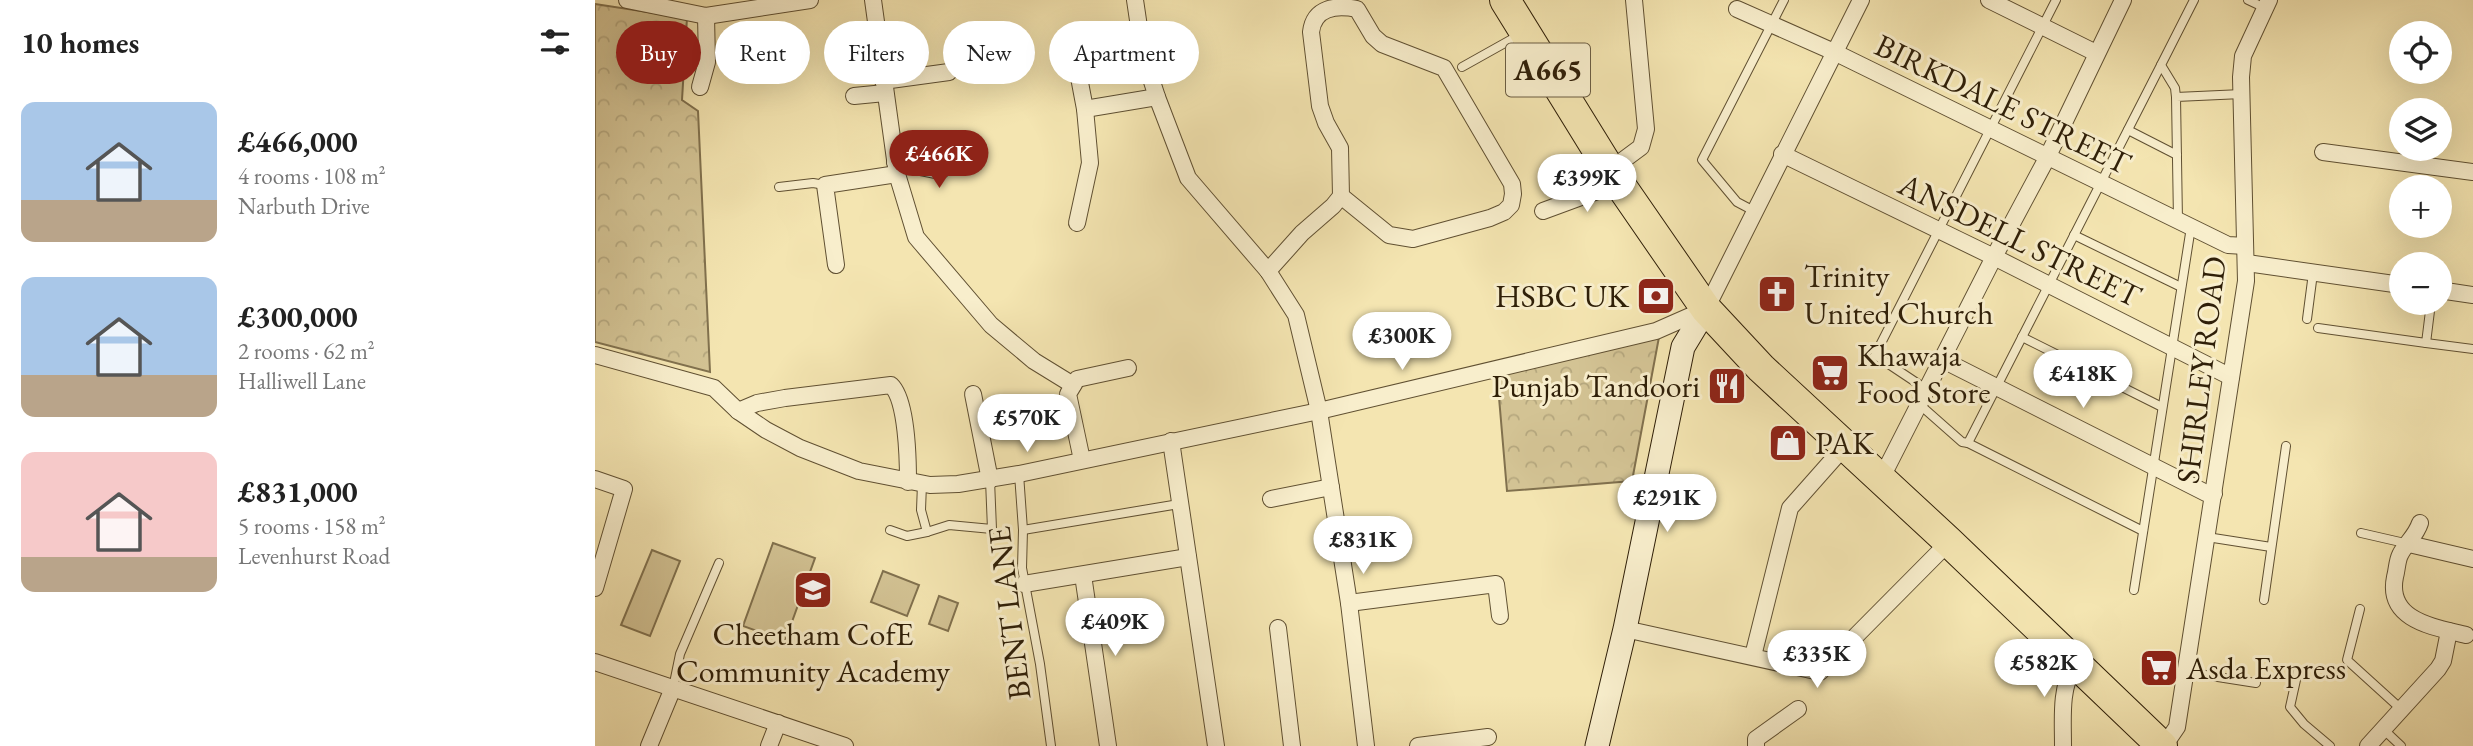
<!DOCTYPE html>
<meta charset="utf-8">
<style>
body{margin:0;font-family:"EB Garamond",serif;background:#f6f6f6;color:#222;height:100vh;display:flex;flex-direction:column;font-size:26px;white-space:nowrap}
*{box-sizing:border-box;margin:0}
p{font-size:23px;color:#767676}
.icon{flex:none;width:38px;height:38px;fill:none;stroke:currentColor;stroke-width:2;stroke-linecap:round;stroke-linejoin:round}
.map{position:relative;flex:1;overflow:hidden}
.details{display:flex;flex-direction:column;background:#fff;width:595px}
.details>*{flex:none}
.top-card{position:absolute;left:21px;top:21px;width:665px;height:63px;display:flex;gap:14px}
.fabs{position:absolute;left:1794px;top:21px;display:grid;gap:14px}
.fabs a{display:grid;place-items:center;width:63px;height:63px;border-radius:50%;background:#fff;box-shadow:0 7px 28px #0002;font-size:35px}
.price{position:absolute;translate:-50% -60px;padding:0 16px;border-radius:24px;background:#fff;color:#222;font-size:23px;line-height:46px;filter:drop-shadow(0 2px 4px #0008)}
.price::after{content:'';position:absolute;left:50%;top:42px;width:21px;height:16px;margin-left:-10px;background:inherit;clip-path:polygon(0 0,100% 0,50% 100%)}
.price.selected{background:#8f2418;color:#fff}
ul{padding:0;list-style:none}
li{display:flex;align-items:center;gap:21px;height:175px;padding:0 21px}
li span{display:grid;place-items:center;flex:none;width:196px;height:140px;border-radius:14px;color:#555}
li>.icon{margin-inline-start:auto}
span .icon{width:84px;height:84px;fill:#fffc;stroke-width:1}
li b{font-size:30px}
h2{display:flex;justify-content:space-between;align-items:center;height:84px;padding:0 21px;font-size:30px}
.chip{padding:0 24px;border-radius:32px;background:#fff;box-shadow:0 7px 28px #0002;font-size:24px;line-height:63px}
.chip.selected{background:#8f2418;color:#fff}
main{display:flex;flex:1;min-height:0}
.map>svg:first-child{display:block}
.forest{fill:url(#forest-crowns);stroke:#81714e;stroke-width:2}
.garden{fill:#d3c394;stroke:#81714e;stroke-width:2}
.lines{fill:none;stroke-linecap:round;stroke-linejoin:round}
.lane-casing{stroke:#605032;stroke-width:10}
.street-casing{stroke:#605032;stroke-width:18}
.secondary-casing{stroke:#2f1f08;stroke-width:25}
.highway-casing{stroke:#2f1f08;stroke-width:32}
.lane{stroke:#f8eecc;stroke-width:8}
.street{stroke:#f8eecc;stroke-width:16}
.secondary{stroke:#f8eecc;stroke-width:23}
.highway{stroke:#f4e5b1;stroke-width:30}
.labels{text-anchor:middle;stroke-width:6;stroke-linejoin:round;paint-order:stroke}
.shield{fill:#f8eecc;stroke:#6b5d43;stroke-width:2}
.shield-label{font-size:30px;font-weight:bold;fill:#2f1f08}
.street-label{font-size:32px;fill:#2f1f08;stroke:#f8eecc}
.poi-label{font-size:32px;fill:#2f1f08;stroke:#f8eecc;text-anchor:start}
</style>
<main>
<section class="details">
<h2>10 homes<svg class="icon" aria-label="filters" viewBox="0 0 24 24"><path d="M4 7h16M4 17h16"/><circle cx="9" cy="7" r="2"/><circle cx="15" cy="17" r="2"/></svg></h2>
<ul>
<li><span style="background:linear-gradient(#a9c7e8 70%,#b9a48a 0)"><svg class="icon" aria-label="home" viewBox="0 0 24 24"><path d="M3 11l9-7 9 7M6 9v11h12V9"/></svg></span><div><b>£466,000</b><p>4 rooms · 108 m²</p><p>Narbuth Drive</p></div></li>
<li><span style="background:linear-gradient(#a9c7e8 70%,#b9a48a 0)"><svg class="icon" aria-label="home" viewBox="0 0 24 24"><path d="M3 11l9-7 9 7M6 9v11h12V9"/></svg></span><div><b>£300,000</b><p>2 rooms · 62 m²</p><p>Halliwell Lane</p></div></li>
<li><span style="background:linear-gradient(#f6c9c9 75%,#b9a48a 0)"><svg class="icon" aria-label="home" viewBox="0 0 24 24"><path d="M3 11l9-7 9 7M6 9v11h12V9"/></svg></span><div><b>£831,000</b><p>5 rooms · 158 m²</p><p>Levenhurst Road</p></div></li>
</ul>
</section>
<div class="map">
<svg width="1878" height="746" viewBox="0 0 1878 746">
<defs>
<pattern id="forest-crowns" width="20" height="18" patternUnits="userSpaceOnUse" patternTransform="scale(1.75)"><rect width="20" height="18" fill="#d3c394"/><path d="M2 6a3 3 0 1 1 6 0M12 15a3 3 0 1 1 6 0" fill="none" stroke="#b5a77e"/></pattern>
</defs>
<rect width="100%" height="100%" fill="#f4e5b1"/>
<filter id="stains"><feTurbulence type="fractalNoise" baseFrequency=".00286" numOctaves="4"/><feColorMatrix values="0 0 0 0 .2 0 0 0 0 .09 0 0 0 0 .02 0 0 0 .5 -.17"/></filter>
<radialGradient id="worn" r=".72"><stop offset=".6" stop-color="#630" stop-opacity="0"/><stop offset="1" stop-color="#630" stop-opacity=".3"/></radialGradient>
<g class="forest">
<polygon points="0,4 92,18 87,100 103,111 115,372 0,342"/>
<polygon points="1064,337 1037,481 912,491 902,374"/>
</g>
<g class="garden">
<polygon points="178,543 220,558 190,641 148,626"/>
<polygon points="57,550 85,561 55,636 26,625"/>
<polygon points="288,571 324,585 312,616 276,602"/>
<polygon points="344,596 363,603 353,631 334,624"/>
</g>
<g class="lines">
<g class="lane-casing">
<g id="lane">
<polyline points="1653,0 1670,8"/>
<polyline points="867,67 926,34"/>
<polyline points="1581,97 1580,88 1566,65 1599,0"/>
<polyline points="1533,130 1582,155"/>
<polyline points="184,187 218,183 230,185"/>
<polyline points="1159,211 1142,202 1107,160 1189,0"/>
<polyline points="1583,221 1581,97 1647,94"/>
<polyline points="1479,235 1586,287"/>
<polyline points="1712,319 1718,273"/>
<polyline points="1723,328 1831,343 1836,303"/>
<polyline points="1427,337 1567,407"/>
<polyline points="1831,343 1878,349"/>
<polyline points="1331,389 1280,355 1461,0"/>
<polyline points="1324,404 1367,442 1373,443 1566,65"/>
<polyline points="1373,443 1548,531"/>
<polyline points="424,474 428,530 427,568 445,664 456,746"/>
<polyline points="327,484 326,510 332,532 354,525 397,529 395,480"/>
<polyline points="295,530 312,536 332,532"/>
<polyline points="428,530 584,504"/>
<polyline points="1766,533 1814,544"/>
<polyline points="1612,537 1676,547"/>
<polyline points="1539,590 1596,227"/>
<polyline points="1669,600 1691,446"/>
<polyline points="1765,609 1752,660 1806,709"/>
<polyline points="1703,671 1695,707 1709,724 1735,746"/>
<polyline points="1591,672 1661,683"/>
<polyline points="78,688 85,654 124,563"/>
<polyline points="1788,729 1806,746"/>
</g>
</g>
<g class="street-casing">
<g id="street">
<polyline points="32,0 111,16 215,0"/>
<polyline points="278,0 302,174 321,237 396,325 439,361 478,385"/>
<polyline points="540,0 548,54 562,97 593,178 673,271 701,315 724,411 754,603 771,746"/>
<polyline points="1394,0 1501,53"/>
<polyline points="1142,9 1239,52 1633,245 1650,246"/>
<polyline points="288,81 354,72"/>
<polyline points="105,87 112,62 111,16"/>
<polyline points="259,96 290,93"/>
<polyline points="490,109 562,97"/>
<polyline points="1728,152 1878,172"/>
<polyline points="1187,154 1399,257 1636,377"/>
<polyline points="300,162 345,171 373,149"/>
<polyline points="1015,170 1046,147 1051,129 1039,0"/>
<polyline points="948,211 1024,183"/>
<polyline points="482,223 495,163 490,109 483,72"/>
<polyline points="1652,263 1806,285"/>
<polyline points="241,265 230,185 302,174"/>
<path d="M 673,271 L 707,233 L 738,206 L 746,196 L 745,148 L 731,123 L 725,106 L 716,32 C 719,7 741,5 762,9 L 778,36 L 787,44 L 849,68 L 917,184 L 918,194 L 916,205 L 909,212 L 895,218 L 818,239 L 794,235 L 746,196"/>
<polyline points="1844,290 1878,295"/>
<polyline points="0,355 119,388 143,411 171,430 205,448 264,471 335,485 363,484 424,474 724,411 1061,331 1111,309 1266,0"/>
<polyline points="1346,359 1611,493 1619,494"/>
<polyline points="378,394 395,480"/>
<path d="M 143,411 L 162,403 L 190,398 L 296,385 C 312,400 313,460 313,482"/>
<polyline points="576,441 621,746"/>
<polyline points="487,460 473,394 482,379 533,368"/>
<polyline points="0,479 29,489 0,588"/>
<polyline points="1286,479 1399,257 1452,158 1528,0"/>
<polyline points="676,499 736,487"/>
<path d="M 1825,523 C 1821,536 1810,544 1805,555 C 1802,561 1802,570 1800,577 C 1791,621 1840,627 1871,635"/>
<polyline points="1814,544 1878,559"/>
<polyline points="488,575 513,746"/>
<polyline points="429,584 593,557"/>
<polyline points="754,603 901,584 905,616"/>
<polyline points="683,628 697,746"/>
<polyline points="1030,629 1225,672 1354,542"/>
<polyline points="1158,656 1195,508 1249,447"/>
<polyline points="0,662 250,746"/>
<polyline points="54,746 78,688"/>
<polyline points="174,746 183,723"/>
<polyline points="823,746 893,737"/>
<polyline points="1161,746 1161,739 1203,709"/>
<path d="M 1468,746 C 1468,717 1465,690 1479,665"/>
<polyline points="1569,746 1582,727 1651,281 1646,77 1648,56 1674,0"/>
<polyline points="1773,746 1843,669 1848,661 1854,631"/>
</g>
</g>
<g class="secondary-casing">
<polyline id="secondary" points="1002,746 1030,629 1088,347 1111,309"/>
</g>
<g class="highway-casing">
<polyline id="highway" points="910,0 1015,170 1111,309 1166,368 1354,542 1567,746"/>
</g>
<use href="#lane" class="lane"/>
<use href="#street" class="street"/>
<use href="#secondary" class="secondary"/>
<use href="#highway" class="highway"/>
</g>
<defs>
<g id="church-square" transform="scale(2.0125)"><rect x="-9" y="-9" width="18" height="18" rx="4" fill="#8f2418" stroke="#f8eecc"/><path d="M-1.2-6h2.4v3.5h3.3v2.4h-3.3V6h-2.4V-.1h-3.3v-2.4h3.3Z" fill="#fff"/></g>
<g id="bank-square" transform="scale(2.0125)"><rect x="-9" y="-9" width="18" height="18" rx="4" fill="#8f2418" stroke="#f8eecc"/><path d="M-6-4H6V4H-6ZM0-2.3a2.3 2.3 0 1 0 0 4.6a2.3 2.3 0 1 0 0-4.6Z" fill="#fff"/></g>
<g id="supermarket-square" transform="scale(2.0125)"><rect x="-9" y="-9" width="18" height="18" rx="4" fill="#8f2418" stroke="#f8eecc"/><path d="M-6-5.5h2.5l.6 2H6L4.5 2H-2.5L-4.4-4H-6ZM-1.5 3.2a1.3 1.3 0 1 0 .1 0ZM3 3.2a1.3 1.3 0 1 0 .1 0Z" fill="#fff"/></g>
<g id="restaurant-square" transform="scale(2.0125)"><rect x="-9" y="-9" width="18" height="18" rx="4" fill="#8f2418" stroke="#f8eecc"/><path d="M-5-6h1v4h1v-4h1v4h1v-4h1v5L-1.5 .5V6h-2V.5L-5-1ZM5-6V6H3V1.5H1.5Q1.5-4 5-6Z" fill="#fff"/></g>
<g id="shop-square" transform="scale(2.0125)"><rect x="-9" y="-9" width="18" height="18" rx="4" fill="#8f2418" stroke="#f8eecc"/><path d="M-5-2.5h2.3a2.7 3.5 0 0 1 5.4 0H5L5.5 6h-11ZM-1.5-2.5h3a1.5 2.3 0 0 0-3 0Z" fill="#fff"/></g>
<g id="school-square" transform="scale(2.0125)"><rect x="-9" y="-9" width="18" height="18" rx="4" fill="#8f2418" stroke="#f8eecc"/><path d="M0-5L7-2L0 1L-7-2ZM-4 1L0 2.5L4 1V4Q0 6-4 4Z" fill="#fff"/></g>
</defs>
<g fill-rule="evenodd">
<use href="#church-square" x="1182" y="294"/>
<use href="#bank-square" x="1061" y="296"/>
<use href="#supermarket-square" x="1235" y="373"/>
<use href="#restaurant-square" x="1132" y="386"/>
<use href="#shop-square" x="1193" y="443"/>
<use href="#school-square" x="218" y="590"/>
<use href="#supermarket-square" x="1564" y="668"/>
</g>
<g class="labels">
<rect class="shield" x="911" y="43.5" width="84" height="53" rx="5"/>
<g class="shield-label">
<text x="953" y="80">A665</text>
</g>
<g class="street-label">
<text transform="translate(1408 104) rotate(26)" y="11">BIRKDALE STREET</text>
<text transform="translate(1425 240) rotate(26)" y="11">ANSDELL STREET</text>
<text transform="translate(1606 370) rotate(-83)" y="11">SHIRLEY ROAD</text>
<text transform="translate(414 613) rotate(-97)" y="11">BENT LANE</text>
</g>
<g class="poi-label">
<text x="1209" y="287">Trinity<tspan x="1209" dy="37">United Church</tspan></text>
<text x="1034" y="307" text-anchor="end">HSBC UK</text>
<text x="1262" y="366">Khawaja<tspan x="1262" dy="37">Food Store</tspan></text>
<text x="1105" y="397" text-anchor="end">Punjab Tandoori</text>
<text x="1220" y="454">PAK</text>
<text x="218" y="645" text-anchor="middle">Cheetham CofE<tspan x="218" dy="37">Community Academy</tspan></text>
<text x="1591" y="679">Asda Express</text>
</g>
</g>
<rect width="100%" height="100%" filter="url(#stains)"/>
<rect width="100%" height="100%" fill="url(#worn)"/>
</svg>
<div class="fabs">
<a><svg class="icon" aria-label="locate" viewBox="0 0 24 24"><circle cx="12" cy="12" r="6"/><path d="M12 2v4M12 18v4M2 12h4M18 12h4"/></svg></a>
<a><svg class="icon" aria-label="layers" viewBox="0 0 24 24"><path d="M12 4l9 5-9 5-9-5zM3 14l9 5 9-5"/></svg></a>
<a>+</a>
<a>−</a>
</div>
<b class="price selected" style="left:344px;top:190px">£466K</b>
<b class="price" style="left:992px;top:214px">£399K</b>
<b class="price" style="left:807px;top:372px">£300K</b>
<b class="price" style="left:1488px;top:410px">£418K</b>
<b class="price" style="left:432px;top:454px">£570K</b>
<b class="price" style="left:1072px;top:534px">£291K</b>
<b class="price" style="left:768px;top:576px">£831K</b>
<b class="price" style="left:520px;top:658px">£409K</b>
<b class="price" style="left:1222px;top:690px">£335K</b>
<b class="price" style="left:1449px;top:699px">£582K</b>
<div class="top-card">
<a class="chip selected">Buy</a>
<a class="chip">Rent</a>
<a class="chip">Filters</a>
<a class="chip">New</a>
<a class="chip">Apartment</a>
</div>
</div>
</main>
